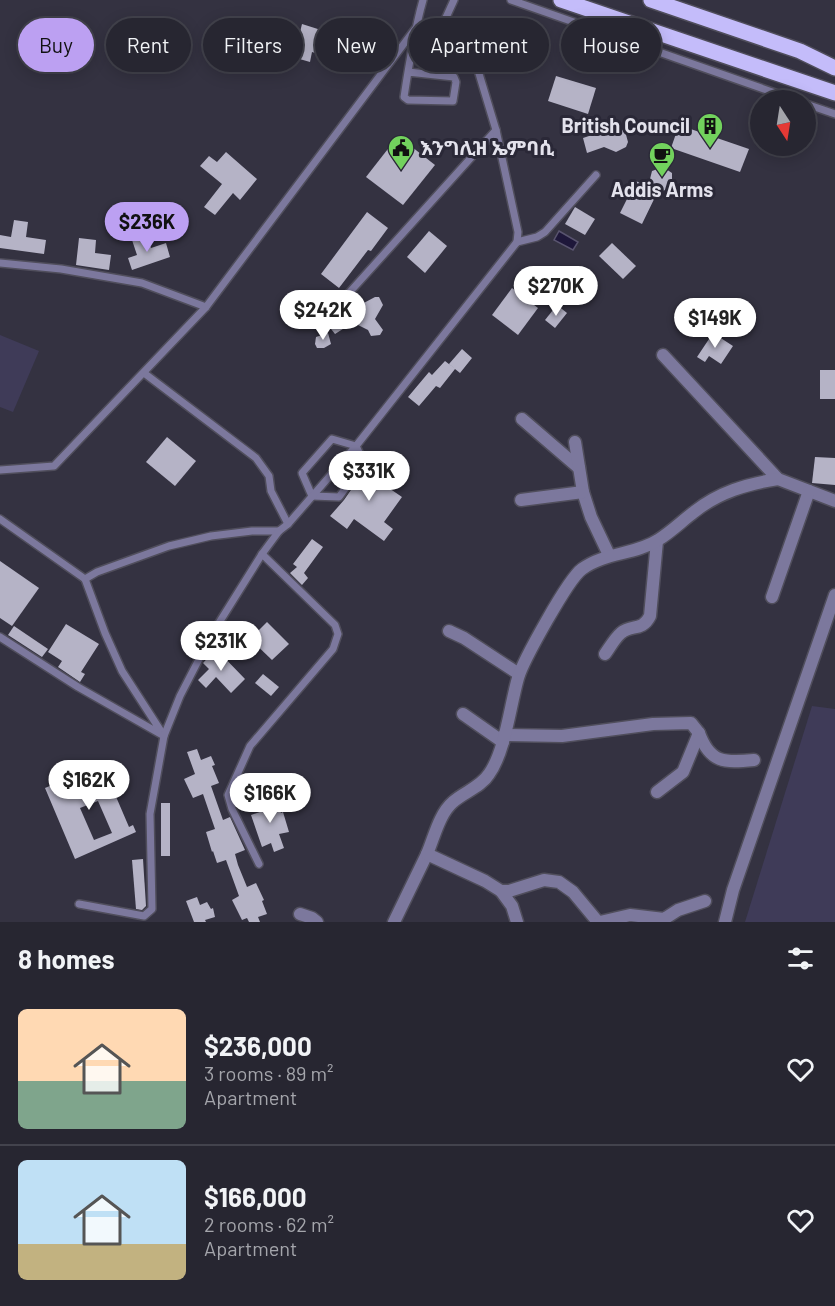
<!DOCTYPE html>
<meta charset="utf-8">
<style>
body{margin:0;font-family:Barlow,"Noto Sans Ethiopic",sans-serif;background:#33323d;color:#f1f3f6;height:100vh;display:flex;flex-direction:column;font-size:22px;white-space:nowrap}
*{box-sizing:border-box;margin:0}
p{font-size:20px;color:#a4a5ab}
.icon{flex:none;width:33px;height:33px;fill:none;stroke:currentColor;stroke-width:2;stroke-linecap:round;stroke-linejoin:round}
.map{position:relative;height:922px;overflow:hidden}
.details{display:flex;flex-direction:column;background:#272631;flex:1}
.details>*{flex:none}
.hud{position:absolute;left:18px;top:18px;width:800px;height:54px;display:flex;gap:12px}
.needle{width:39px;rotate:168deg}
.buttons{position:absolute;left:750px;top:90px;display:grid;gap:12px}
.buttons a{display:grid;place-items:center;width:66px;height:66px;border-radius:50%;background:#272631;box-shadow:0 3px 15px #0003,0 0 0 2px #43434d;font-size:30px}
.price{position:absolute;translate:-50% -51px;padding:0 14px;border-radius:21px;background:#fff;color:#222;font-size:20px;line-height:39px;filter:drop-shadow(0 2px 3px #0008)}
.price::after{content:'';position:absolute;left:50%;top:36px;width:18px;height:14px;margin-left:-9px;background:inherit;clip-path:polygon(0 0,100% 0,50% 100%)}
.price.selected{background:#bca0f2;color:#111}
ul{padding:0;list-style:none}
li{display:flex;align-items:center;gap:18px;height:150px;padding:0 18px}
li+li{border-top:2px solid #43434d}
li span{display:grid;place-items:center;flex:none;width:168px;height:120px;border-radius:9px;color:#555}
li>.icon{margin-inline-start:auto}
span .icon{width:72px;height:72px;fill:#fffc;stroke-width:1}
li b{font-size:26px}
h2{display:flex;justify-content:space-between;align-items:center;height:72px;padding:0 18px;font-size:26px}
.pill{padding:0 21px;border-radius:27px;background:#272631;box-shadow:0 3px 15px #0003,0 0 0 2px #43434d;font-size:21px;line-height:54px}
.pill.selected{background:#bca0f2;color:#111}
.map>svg:first-child{display:block}
.green{fill:#3f3b58}
.water{fill:#1e173a;stroke:#59546f;stroke-width:1.5}
.building{fill:#b5b3c6;fill-rule:evenodd}
.lines{fill:none;stroke-linecap:round;stroke-linejoin:round}
.lane-casing{stroke:#504e5c;stroke-width:10}
.street-casing{stroke:#504e5c;stroke-width:15}
.primary-casing{stroke:#504e5c;stroke-width:18}
.lane{stroke:#7c789d;stroke-width:7}
.street{stroke:#7c789d;stroke-width:12}
.primary{stroke:#c4bcfa;stroke-width:15}
.labels{text-anchor:middle;stroke-width:6;stroke-linejoin:round;paint-order:stroke}
.poi-label{font-size:20px;font-weight:bold;fill:#e3e2ec;stroke:#2a2837;text-anchor:end}
</style>
<div class="map">
<svg width="835" height="922" viewBox="0 0 835 922">
<rect width="100%" height="100%" fill="#343241"/>
<g class="green">
<polygon points="0,335 39,351 13,412 0,407"/>
<polygon points="812,706 835,709 835,922 745,922"/>
</g>
<polygon class="water" points="559,231 578,242 573,250 554,240"/>
<g class="building">
<polygon points="302,24 321,30 317,42 329,45 325,56 312,52 310,62 282,54 288,33 299,36"/>
<polygon points="556,76 596,88 588,114 548,101"/>
<polygon points="679,125 749,149 740,172 671,148"/>
<polygon points="616,127 625,131 628,142 626,147 616,152 604,147 587,153 583,138"/>
<polygon points="398,136 435,165 403,205 366,177"/>
<polygon points="226,152 257,179 240,200 233,193 215,215 204,207 222,184 200,166 209,156 217,162"/>
<polygon points="663,167 672,173 672,185 667,190 658,191 642,224 620,213 636,181 648,187 652,171"/>
<polygon points="575,207 595,219 585,235 565,224"/>
<polygon points="367,212 388,228 371,251 368,250 339,288 321,274"/>
<polygon points="14,220 28,222 26,237 46,240 44,254 0,248 0,235 11,237"/>
<polygon points="429,231 447,246 425,273 407,257"/>
<polygon points="147,235 151,248 166,243 170,257 132,270 128,258 137,255 132,240"/>
<polygon points="79,238 96,240 95,253 111,255 109,270 76,265"/>
<polygon points="612,243 636,266 623,279 599,256"/>
<polygon points="512,288 538,308 518,335 492,315"/>
<polygon points="375,297 379,297 383,305 375,319 383,330 380,335 371,336 368,330 352,322 346,327 335,334 324,320 331,317 342,299 346,302 354,301 360,305"/>
<polygon points="557,305 567,313 555,328 545,320"/>
<polygon points="328,333 331,344 324,348 317,348 315,344 316,337"/>
<polygon points="713,333 733,346 721,364 709,356 705,362 697,357"/>
<polygon points="462,349 472,358 460,373 455,369 440,388 436,386 419,406 408,397 429,372 432,375 445,361 454,368 449,364"/>
<rect x="820" y="370" width="15" height="29"/>
<polygon points="167,437 196,461 175,486 146,462"/>
<polygon points="815,457 835,458 835,485 812,483"/>
<polygon points="373,458 389,470 380,482 402,497 384,522 393,529 384,541 354,519 347,529 330,516 344,500"/>
<polygon points="312,539 323,547 304,573 308,578 302,585 290,573 297,567 293,564"/>
<polygon points="0,561 39,588 12,626 0,618"/>
<polygon points="267,622 289,644 272,660 250,639"/>
<polygon points="66,624 99,644 81,672 85,674 80,682 58,667 62,661 48,652"/>
<polygon points="14,626 48,649 42,657 8,635"/>
<polygon points="216,649 245,679 231,693 216,677 206,688 198,680 209,669 203,663"/>
<polygon points="263,674 279,687 271,696 255,683"/>
<polygon points="197,749 201,760 211,756 215,765 212,766 219,783 211,786 223,820 230,817 245,850 235,854 238,865 247,887 256,883 264,900 262,901 267,914 258,917 260,922 249,922 247,918 242,920 232,900 239,896 226,860 217,863 213,851 212,852 206,832 215,829 203,794 193,798 184,779 195,774 187,752"/>
<path d="M 102,764 L 129,827 L 133,825 L 136,832 L 75,859 L 45,788 ZM 98,801 L 112,833 L 94,840 L 80,808 Z"/>
<polygon points="265,796 268,804 277,801 281,813 283,812 289,832 279,834 284,848 274,852 271,843 262,847 251,815 260,812 255,799"/>
<rect x="161" y="803" width="9" height="53"/>
<polygon points="143,859 146,906 142,910 136,909 132,860"/>
<polygon points="197,897 200,905 207,902 211,909 213,908 215,917 205,920 206,922 194,922 186,901"/>
</g>
<g class="lines">
<g class="lane-casing">
<g id="lane">
<polyline points="511,0 795,100"/>
<polyline points="438,35 454,0"/>
<path d="M 408,72 L 454,77 L 456,82 L 453,101 L 408,100 L 404,97 C 409,64 414,32 423,0"/>
<polyline points="806,104 835,114"/>
<polyline points="517,242 537,237 545,232 596,175"/>
<polyline points="0,263 61,269 142,283 206,307"/>
<polyline points="348,294 496,130"/>
<polyline points="144,373 256,458 269,476 271,491 288,524"/>
<polygon points="332,439 356,446 364,463 339,497 312,496 302,473"/>
<polyline points="0,470 54,466 206,307 415,29 438,35 474,57 496,130 518,232 517,242 356,446 288,524 279,531 252,531 211,536 169,546 97,572 85,579 0,519"/>
<polyline points="0,637 78,687 164,736 122,671 105,633 85,579"/>
<polyline points="259,864 232,809 228,795 250,746 333,649 338,634 335,625 262,554"/>
<polyline points="79,904 144,916 152,909 150,814 164,736 180,696 212,634 262,554 279,531"/>
</g>
</g>
<g class="street-casing">
<g id="street">
<polyline points="663,355 778,479 835,501"/>
<polyline points="522,419 579,468"/>
<polyline points="575,442 583,492 591,517 609,555"/>
<polyline points="521,500 583,492"/>
<polyline points="772,597 809,491"/>
<polyline points="449,631 464,638 519,674"/>
<path d="M 605,654 C 610,647 615,638 621,633 C 631,624 642,632 650,616 L 657,541"/>
<polyline points="463,714 503,742"/>
<path d="M 699,733 C 710,763 724,763 754,760"/>
<polyline points="504,735 562,736 653,724 691,723 699,733 683,772 657,792"/>
<polyline points="501,891 512,906 517,922"/>
<polyline points="300,914 312,918 317,922"/>
<polyline points="394,922 427,854"/>
<path d="M 598,922 L 573,892 L 559,882 L 544,880 L 509,891 L 501,891 L 485,881 L 427,854 C 434,838 439,814 453,802 C 464,792 481,787 489,774 C 505,752 510,706 518,678 C 523,661 568,579 582,569 C 605,552 635,555 658,540 C 671,532 682,521 694,512 C 719,492 747,484 778,479"/>
<polyline points="600,922 630,915 664,919 678,910 705,901"/>
<polyline points="725,922 733,890 835,595"/>
</g>
</g>
<g class="primary-casing">
<g id="primary">
<polyline points="561,0 835,93"/>
<polyline points="651,0 800,51 835,68"/>
</g>
</g>
<use href="#lane" class="lane"/>
<use href="#street" class="street"/>
<use href="#primary" class="primary"/>
</g>
<defs>
<g id="building-pin" transform="scale(1.35)"><path d="M0 17L-7.5 6A9.5 9.5 0 1 1 7.5 6Z" fill="#72d25d" stroke="#2a2837"/><path d="M-4-6H4V6H1V3H-1V6H-4ZM-2.5-4.3h1.7v1.8h-1.7ZM.8-4.3h1.7v1.8H.8ZM-2.5-1h1.7V.8h-1.7ZM.8-1h1.7V.8H.8Z" fill="#111"/></g>
<g id="civic-pin" transform="scale(1.35)"><path d="M0 17L-7.5 6A9.5 9.5 0 1 1 7.5 6Z" fill="#72d25d" stroke="#2a2837"/><path d="M-.6-6.5H3V-4.5H.6V-3L4-1V1h2V6H-6V1h2V-1L-.6-3ZM-1.2 2.5V6h2.4V2.5Z" fill="#111"/></g>
<g id="cafe-pin" transform="scale(1.35)"><path d="M0 17L-7.5 6A9.5 9.5 0 1 1 7.5 6Z" fill="#72d25d" stroke="#2a2837"/><path d="M-5.5-4.5H6V0H3Q3 3.5 0 3.5H-2.5Q-5.5 3.5-5.5 0ZM3-3.2v2h1.7v-2ZM-6 4.5H4V6H-6Z" fill="#111"/></g>
</defs>
<g fill-rule="evenodd">
<use href="#building-pin" x="710" y="126"/>
<use href="#civic-pin" x="401" y="148"/>
<use href="#cafe-pin" x="662" y="155"/>
</g>
<g class="labels">
<g class="poi-label">
<text x="690" y="133">British Council</text>
<text x="420" y="155" text-anchor="start">እንግሊዝ ኤምባሲ</text>
<text x="662" y="197" text-anchor="middle">Addis Arms</text>
</g>
</g>
</svg>
<div class="buttons">
<a><svg class="needle" viewBox="-14 -14 28 28"><path d="M0-13l5 13h-10z" fill="#e53935"/><path d="M0 13l5-13h-10z" fill="#a4a5ab"/></svg></a>
</div>
<b class="price selected" style="left:147px;top:253px">$236K</b>
<b class="price" style="left:556px;top:317px">$270K</b>
<b class="price" style="left:323px;top:341px">$242K</b>
<b class="price" style="left:715px;top:349px">$149K</b>
<b class="price" style="left:369px;top:502px">$331K</b>
<b class="price" style="left:221px;top:672px">$231K</b>
<b class="price" style="left:89px;top:811px">$162K</b>
<b class="price" style="left:270px;top:824px">$166K</b>
<div class="hud">
<a class="pill selected">Buy</a>
<a class="pill">Rent</a>
<a class="pill">Filters</a>
<a class="pill">New</a>
<a class="pill">Apartment</a>
<a class="pill">House</a>
</div>
</div>
<section class="details">
<h2>8 homes<svg class="icon" aria-label="filters" viewBox="0 0 24 24"><path d="M4 7h16M4 17h16"/><circle cx="9" cy="7" r="2"/><circle cx="15" cy="17" r="2"/></svg></h2>
<ul>
<li><span style="background:linear-gradient(#ffd9b3 60%,#7fa58c 0)"><svg class="icon" aria-label="home" viewBox="0 0 24 24"><path d="M3 11l9-7 9 7M6 9v11h12V9"/></svg></span><div><b>$236,000</b><p>3 rooms · 89 m²</p><p>Apartment</p></div><svg class="icon" aria-label="heart" viewBox="0 0 24 24"><path d="M12 20l-8-8c-3-5 5-10 8-4 3-6 11-1 8 4z"/></svg></li>
<li><span style="background:linear-gradient(#bfe0f5 70%,#c2b280 0)"><svg class="icon" aria-label="home" viewBox="0 0 24 24"><path d="M3 11l9-7 9 7M6 9v11h12V9"/></svg></span><div><b>$166,000</b><p>2 rooms · 62 m²</p><p>Apartment</p></div><svg class="icon" aria-label="heart" viewBox="0 0 24 24"><path d="M12 20l-8-8c-3-5 5-10 8-4 3-6 11-1 8 4z"/></svg></li>
</ul>
</section>
